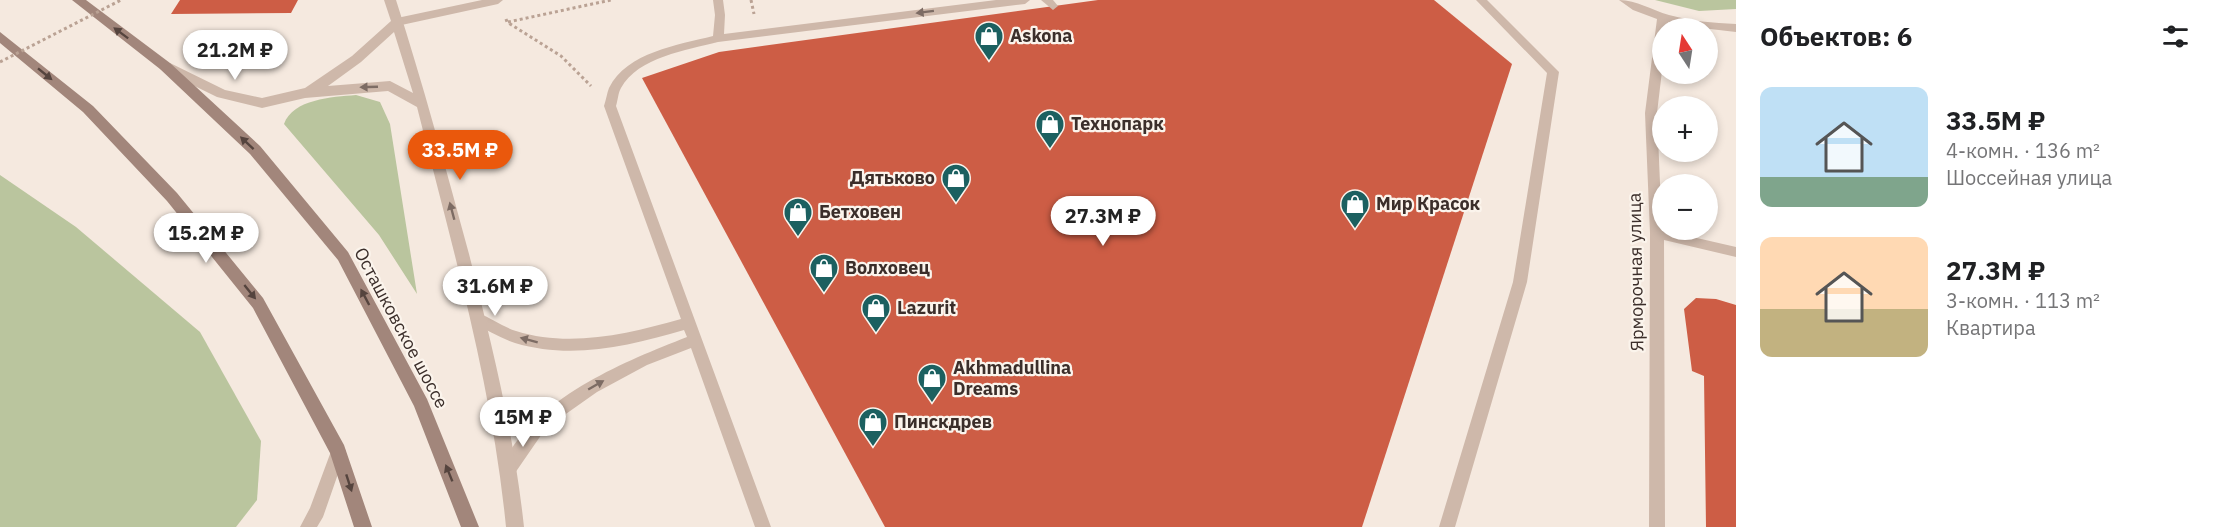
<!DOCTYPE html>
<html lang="ru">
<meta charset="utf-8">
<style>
body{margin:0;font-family:"IBM Plex Sans",sans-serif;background:#f6f6f6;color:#202124;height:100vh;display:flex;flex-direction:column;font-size:22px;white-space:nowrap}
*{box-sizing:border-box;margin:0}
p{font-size:20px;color:#757577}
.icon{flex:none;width:33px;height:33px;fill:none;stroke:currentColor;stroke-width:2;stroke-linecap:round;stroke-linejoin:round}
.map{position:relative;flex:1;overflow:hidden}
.side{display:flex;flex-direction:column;background:#fff;width:480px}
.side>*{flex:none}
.needle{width:39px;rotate:348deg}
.fabs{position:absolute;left:1652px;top:18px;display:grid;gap:12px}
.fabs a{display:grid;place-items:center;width:66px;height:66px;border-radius:50%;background:#fff;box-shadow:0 3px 9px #0003;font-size:30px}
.price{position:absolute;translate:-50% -51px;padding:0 14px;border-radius:21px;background:#fff;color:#222;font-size:20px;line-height:39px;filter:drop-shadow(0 2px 3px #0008)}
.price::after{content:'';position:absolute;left:50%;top:36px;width:18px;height:14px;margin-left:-9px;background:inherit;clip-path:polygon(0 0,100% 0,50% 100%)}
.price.on{background:#ea580c;color:#fff}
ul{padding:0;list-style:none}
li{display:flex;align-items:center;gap:18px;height:150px;padding:0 24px}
li span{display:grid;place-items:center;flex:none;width:168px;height:120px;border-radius:12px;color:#555}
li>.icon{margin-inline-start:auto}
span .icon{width:72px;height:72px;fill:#fffc;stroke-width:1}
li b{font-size:26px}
h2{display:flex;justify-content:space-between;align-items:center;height:72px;padding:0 24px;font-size:26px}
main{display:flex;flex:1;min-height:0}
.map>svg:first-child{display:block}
.green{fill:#bac59e}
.building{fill:#cd5d45}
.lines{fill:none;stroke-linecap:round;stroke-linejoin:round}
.path{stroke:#baa294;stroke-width:3;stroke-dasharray:3 3;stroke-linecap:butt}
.service{fill:#ceb8aa;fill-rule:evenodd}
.tertiary{fill:#ceb8aa;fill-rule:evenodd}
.secondary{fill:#a2867b;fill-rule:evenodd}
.path-bridge{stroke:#baa294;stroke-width:3;stroke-dasharray:3 3;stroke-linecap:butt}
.oneway{fill:#7d6c64}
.oneway2{fill:#55443e}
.labels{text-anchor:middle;stroke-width:4.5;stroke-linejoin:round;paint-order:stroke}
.poi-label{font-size:18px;font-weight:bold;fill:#3b2e2a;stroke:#fbf4ec;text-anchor:start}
.street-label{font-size:18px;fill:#3b2e2a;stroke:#fbf4ec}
</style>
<main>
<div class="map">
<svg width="1736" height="527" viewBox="0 0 1736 527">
<rect width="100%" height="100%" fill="#f5e9df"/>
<g class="green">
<polygon points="1655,0 1736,0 1736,9 1699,11"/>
<path d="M 356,95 L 380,102 L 390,124 L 417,294 L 379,235 L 284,124 C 293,99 332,97 356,95 Z"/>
<polygon points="0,175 76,227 200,332 261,441 257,500 236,527 0,527"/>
</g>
<g class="building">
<polygon points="180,0 298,0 291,13 171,14"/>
<polygon points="1098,0 1434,0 1512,64 1362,527 885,527 642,78 719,52"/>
<polygon points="1696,298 1716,299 1736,305 1736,527 1706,527 1704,376 1692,371 1684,309"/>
</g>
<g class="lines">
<g class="path">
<polyline points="751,0 754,14"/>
<polyline points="506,19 507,22 561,56 591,86"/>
<polyline points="508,22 611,0"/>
</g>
<g class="service">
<polygon points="482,0 503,0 498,4 397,26 391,22 397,18"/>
<path d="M 713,0 L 723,0 L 725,15 L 724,34 L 996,0 L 1030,0 L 1025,4 L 718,42 C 687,50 638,57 621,88 C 618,93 618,100 616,106 L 771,527 L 755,527 L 691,348 L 647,365 L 597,392 L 546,428 L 515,473 L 509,475 L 503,473 L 501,468 C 532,399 621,363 687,337 L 684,330 C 629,346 572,360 515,343 C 500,338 487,330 473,323 L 471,319 L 473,315 L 478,313 C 491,318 503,327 516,331 C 570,348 628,334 681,319 L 604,106 C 606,100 607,93 609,88 C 627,52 678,45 713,36 L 715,15 Z"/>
<polygon points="1041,0 1053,0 1058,6 1053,10"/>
<polygon points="1476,0 1487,0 1559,72 1527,282 1455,527 1439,527 1513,282 1547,73"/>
<path d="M 1619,0 C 1637,0 1651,10 1669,15 C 1691,21 1713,23 1736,24 L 1736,32 L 1693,27 L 1668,22 L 1667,28 L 1662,28 L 1662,71 L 1657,113 L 1662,230 L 1736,247 L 1736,257 L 1664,240 L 1665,527 L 1649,527 L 1650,233 L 1645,113 L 1657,19 L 1633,10 Z"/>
<polygon points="338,444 343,446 346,451 323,517 317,527 300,527 310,508 333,446"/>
</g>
<path class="tertiary" d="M 384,0 L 396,0 C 423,84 446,169 469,254 C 492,345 514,434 524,527 L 506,527 C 492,384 452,246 417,107 L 388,91 L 305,98 L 262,108 L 217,97 L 160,69 L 159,66 L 160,63 L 170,63 L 225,90 L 262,98 L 305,88 L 352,56 L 391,21 ZM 394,32 L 413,93 L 390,81 L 328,86 L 361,62 Z"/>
<g class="secondary">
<polygon points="72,0 86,0 170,63 260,146 348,252 427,399 479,527 461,527 414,406 338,260 250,154 160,69"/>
<polygon points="0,32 93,106 177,193 263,298 344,445 372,527 354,527 330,453 253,308 167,201 83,112 0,43"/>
</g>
<polyline class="path-bridge" points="0,62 121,0"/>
</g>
<defs><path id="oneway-solid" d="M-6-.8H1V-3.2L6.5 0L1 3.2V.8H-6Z" transform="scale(1.5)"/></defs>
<g class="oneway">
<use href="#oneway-solid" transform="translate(925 12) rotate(173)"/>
<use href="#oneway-solid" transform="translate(369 87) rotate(178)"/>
<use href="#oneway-solid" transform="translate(452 211) rotate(-105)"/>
<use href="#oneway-solid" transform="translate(529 340) rotate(-165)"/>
<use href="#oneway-solid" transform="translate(596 385) rotate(-30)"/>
</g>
<g class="oneway2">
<use href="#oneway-solid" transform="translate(121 33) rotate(-143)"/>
<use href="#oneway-solid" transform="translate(45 74) rotate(39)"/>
<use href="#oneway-solid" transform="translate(247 143) rotate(-137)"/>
<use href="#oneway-solid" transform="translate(250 292) rotate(51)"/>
<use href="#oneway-solid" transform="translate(365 297) rotate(-118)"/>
<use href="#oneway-solid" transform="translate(449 473) rotate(-112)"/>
<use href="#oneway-solid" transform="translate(349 483) rotate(72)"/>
</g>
<defs>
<g id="shop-pin" transform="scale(1.5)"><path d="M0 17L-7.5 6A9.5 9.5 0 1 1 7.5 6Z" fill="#1c6060" stroke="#fbf4ec"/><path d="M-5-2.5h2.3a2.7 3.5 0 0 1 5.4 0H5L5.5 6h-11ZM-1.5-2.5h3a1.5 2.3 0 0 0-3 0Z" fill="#fff"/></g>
</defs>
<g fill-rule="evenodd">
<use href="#shop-pin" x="989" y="36"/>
<use href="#shop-pin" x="1050" y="124"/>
<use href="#shop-pin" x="956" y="178"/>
<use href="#shop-pin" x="1355" y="204"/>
<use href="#shop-pin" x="798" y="212"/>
<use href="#shop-pin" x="824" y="268"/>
<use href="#shop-pin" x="876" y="308"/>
<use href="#shop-pin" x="932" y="378"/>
<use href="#shop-pin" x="873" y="422"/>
</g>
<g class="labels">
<g class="poi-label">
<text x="1010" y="42">Askona</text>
<text x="1071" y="130">Технопарк</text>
<text x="935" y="184" text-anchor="end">Дятьково</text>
<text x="1376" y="210">Мир Красок</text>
<text x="819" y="218">Бетховен</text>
<text x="845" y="274">Волховец</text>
<text x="897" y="314">Lazurit</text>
<text x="953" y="374">Akhmadullina<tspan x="953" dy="21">Dreams</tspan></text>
<text x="894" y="428">Пинскдрев</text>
</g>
<g class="street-label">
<text transform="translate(1636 272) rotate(-91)" y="6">Ярморочная улица</text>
<text transform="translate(401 328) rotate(62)" y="6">Осташковское шоссе</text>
</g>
</g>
</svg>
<div class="fabs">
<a><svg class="needle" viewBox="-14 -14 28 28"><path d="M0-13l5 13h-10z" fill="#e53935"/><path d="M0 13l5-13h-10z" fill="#757577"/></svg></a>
<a>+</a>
<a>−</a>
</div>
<b class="price" style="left:235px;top:81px">21.2M ₽</b>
<b class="price on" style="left:460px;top:181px">33.5M ₽</b>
<b class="price" style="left:1103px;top:247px">27.3M ₽</b>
<b class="price" style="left:206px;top:264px">15.2M ₽</b>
<b class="price" style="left:495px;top:317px">31.6M ₽</b>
<b class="price" style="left:523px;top:448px">15M ₽</b>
</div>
<section class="side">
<h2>Объектов: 6<svg class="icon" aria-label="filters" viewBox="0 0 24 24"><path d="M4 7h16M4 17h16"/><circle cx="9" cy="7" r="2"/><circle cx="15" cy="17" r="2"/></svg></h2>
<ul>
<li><span style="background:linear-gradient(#bfe0f5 75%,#7fa58c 0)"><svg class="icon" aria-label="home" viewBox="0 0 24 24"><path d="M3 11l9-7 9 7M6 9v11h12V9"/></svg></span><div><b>33.5M ₽</b><p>4-комн. · 136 m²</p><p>Шоссейная улица</p></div></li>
<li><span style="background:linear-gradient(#ffd9b3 60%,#c2b280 0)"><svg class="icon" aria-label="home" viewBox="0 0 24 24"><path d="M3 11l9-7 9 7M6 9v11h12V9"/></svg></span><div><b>27.3M ₽</b><p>3-комн. · 113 m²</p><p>Квартира</p></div></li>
</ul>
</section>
</main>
